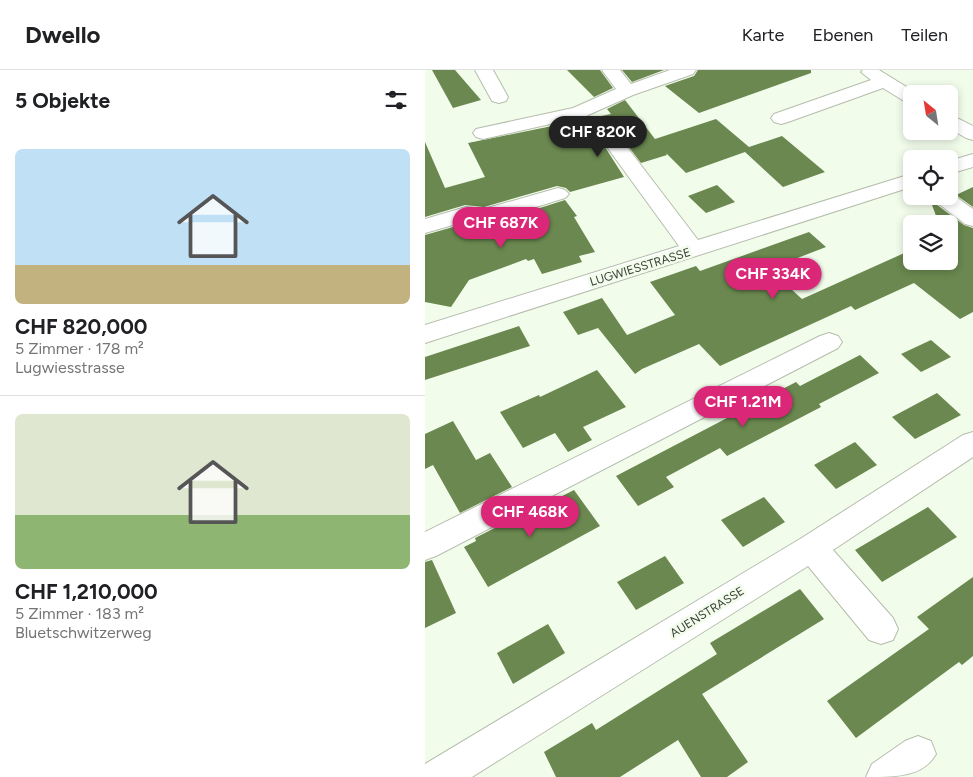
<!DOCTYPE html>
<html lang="de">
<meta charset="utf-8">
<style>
body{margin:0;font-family:Figtree,sans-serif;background:#f6f6f6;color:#202124;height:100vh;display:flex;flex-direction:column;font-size:19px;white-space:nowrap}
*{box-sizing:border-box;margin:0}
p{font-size:16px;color:#757577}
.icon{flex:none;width:28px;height:28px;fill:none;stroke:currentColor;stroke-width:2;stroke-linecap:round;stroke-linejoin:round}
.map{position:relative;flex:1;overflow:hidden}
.side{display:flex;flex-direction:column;background:#fff;width:425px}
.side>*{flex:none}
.needle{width:32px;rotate:330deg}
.fabs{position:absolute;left:478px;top:15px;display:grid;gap:10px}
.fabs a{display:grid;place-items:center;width:55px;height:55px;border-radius:8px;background:#fff;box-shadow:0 2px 8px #0003;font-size:25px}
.price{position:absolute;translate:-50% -42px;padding:0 11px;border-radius:18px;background:#db2777;color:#fff;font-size:16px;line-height:32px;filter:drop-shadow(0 1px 2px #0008)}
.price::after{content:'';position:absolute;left:50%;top:30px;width:15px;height:11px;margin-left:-8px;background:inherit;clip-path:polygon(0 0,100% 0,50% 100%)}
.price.current{background:#222;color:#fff}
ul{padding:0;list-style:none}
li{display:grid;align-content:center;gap:10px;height:265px;padding:0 15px}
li+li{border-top:1px solid #e0e0e0}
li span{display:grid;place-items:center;height:155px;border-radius:8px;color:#555}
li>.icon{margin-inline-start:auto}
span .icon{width:90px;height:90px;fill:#fffc;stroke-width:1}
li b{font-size:21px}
h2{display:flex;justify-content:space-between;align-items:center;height:60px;padding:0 15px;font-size:21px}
header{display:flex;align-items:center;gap:30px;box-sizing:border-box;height:70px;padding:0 25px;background:#fff;border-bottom:1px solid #e0e0e0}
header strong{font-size:24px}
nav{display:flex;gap:28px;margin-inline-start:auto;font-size:18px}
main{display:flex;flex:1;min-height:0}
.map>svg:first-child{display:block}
.building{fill:#6a884f}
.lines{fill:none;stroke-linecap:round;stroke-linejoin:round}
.minor-casing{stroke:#b5bdad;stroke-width:2}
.minor{fill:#fff;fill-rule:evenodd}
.labels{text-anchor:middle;stroke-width:5;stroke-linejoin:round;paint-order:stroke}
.street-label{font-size:12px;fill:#393c36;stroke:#f2fceb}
</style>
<header>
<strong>Dwello</strong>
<nav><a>Karte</a><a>Ebenen</a><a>Teilen</a></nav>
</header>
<main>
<section class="side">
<h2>5 Objekte<svg class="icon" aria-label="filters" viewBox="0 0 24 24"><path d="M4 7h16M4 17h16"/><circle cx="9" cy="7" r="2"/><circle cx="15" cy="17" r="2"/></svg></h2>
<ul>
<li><span style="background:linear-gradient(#bfe0f5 75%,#c2b280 0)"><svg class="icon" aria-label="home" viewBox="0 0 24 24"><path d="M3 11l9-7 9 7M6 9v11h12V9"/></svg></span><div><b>CHF 820,000</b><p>5 Zimmer · 178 m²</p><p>Lugwiesstrasse</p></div></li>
<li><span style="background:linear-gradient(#dfe7d0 65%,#8fb573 0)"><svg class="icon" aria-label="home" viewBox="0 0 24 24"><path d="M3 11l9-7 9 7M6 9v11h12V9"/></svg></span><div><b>CHF 1,210,000</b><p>5 Zimmer · 183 m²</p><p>Bluetschwitzerweg</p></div></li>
</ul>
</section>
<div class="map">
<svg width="548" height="707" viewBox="0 0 548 707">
<rect width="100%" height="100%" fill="#f2fceb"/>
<g class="building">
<polygon points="7,0 30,0 56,30 28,38"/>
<polygon points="142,0 175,0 188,18 169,27"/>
<polygon points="197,0 239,0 207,12"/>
<polygon points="273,0 386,0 386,3 274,43 240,16 269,6"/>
<polygon points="200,30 230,69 291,49 324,77 357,66 400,102 358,117 320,82 261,103 241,83 242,85 216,93 200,72 191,69 184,72 180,77 199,107 145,122 141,118 132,116 59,137 40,135 0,147 0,72 20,118 60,107 43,73 186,44 182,39"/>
<polygon points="292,115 310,132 281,143 263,126"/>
<polygon points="548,117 548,137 531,125"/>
<polygon points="140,130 152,146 149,147 170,182 154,186 157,192 117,204 109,189 103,191 101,189 44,210 26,237 0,232 0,165 42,153 61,155"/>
<polygon points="511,134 539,155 548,158 548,242 535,249 489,213 430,240 426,236 295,296 274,274 217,299 210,304 173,258 153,265 138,242 177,228 202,265 250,245 225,212 271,196 275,201 384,162 401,177 344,199 377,229 486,180 486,191 524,191 524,154 514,154 507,135"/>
<polygon points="94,256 105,276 0,310 0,287"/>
<polygon points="506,270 526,287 496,302 476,284"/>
<polygon points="435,285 454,303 394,334 396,337 302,386 295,378 241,407 249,417 213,436 191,406 371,312 375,316"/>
<polygon points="172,300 201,337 158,357 167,370 143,382 130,363 98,378 75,342 114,325 115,327"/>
<polygon points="512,323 536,345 490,369 467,347"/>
<polygon points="28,351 51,390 65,383 87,417 35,443 8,395 0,399 0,364"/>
<polygon points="430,372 452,395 411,419 389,395"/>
<polygon points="149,420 175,456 63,517 39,477 51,471 50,468 103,441 104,443"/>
<polygon points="339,427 360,452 318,477 296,450"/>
<polygon points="503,437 532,467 457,512 430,480"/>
<polygon points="240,486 259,513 211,540 192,512"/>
<polygon points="7,490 31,543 0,558 0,492"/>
<polygon points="548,507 548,586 537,595 534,592 431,668 402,631 504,559 492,547"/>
<polygon points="375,519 399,549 277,624 323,692 302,707 276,707 253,670 195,707 131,707 119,682 167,653 171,660 292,584 285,573"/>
<polygon points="123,554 140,583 88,614 72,583"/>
</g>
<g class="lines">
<g class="minor-casing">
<g id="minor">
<polygon points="50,0 68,0 83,27 81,31 74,33 67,31"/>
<polygon points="177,0 195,0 206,14 245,0 271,0 268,4 208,25 161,46 58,69 51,67 48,63 51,59 148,38 191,19"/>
<polygon points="438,0 454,0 493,24 486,24 486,33 479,31 458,18 363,52 356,54 349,52 346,48 349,44 446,10 436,2"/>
<polygon points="524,44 548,56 548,70 541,68 524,58"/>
<polygon points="192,71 199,73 273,170 486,104 486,117 0,273 0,255 254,176 182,77 185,73"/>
<polygon points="548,84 548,97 524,104 524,91"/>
<polygon points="133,118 140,120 144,124 140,128 60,153 42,151 0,163 0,149 41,137 59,139"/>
<polygon points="524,122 548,139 548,156 540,154 509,130 506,126 524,126"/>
<polygon points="404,263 413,266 417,272 413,278 11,486 0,490 0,462 395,266"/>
<polygon points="548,362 548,387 408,480 468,548 473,559 468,570 456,574 444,570 383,496 47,707 0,707 0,694 375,469 538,365"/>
<path d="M 493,666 L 506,671 L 511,684 C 498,707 471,707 441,707 L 447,694 L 480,671 Z"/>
</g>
</g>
<use href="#minor" class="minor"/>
</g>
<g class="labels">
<g class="street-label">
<text transform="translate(215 197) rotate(-17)" y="4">LUGWIESSTRASSE</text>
<text transform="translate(282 542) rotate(-32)" y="4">AUENSTRASSE</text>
</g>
</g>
</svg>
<div class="fabs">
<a><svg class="needle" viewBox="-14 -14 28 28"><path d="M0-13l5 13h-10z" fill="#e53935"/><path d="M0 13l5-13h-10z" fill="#757577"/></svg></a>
<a><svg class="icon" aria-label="locate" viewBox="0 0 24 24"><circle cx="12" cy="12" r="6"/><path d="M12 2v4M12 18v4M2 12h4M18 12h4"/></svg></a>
<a><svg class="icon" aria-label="layers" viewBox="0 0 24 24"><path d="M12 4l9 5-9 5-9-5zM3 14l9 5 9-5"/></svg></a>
</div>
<b class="price current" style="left:173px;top:88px">CHF 820K</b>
<b class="price" style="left:76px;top:179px">CHF 687K</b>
<b class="price" style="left:348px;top:230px">CHF 334K</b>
<b class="price" style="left:318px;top:358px">CHF 1.21M</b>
<b class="price" style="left:105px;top:468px">CHF 468K</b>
</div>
</main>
